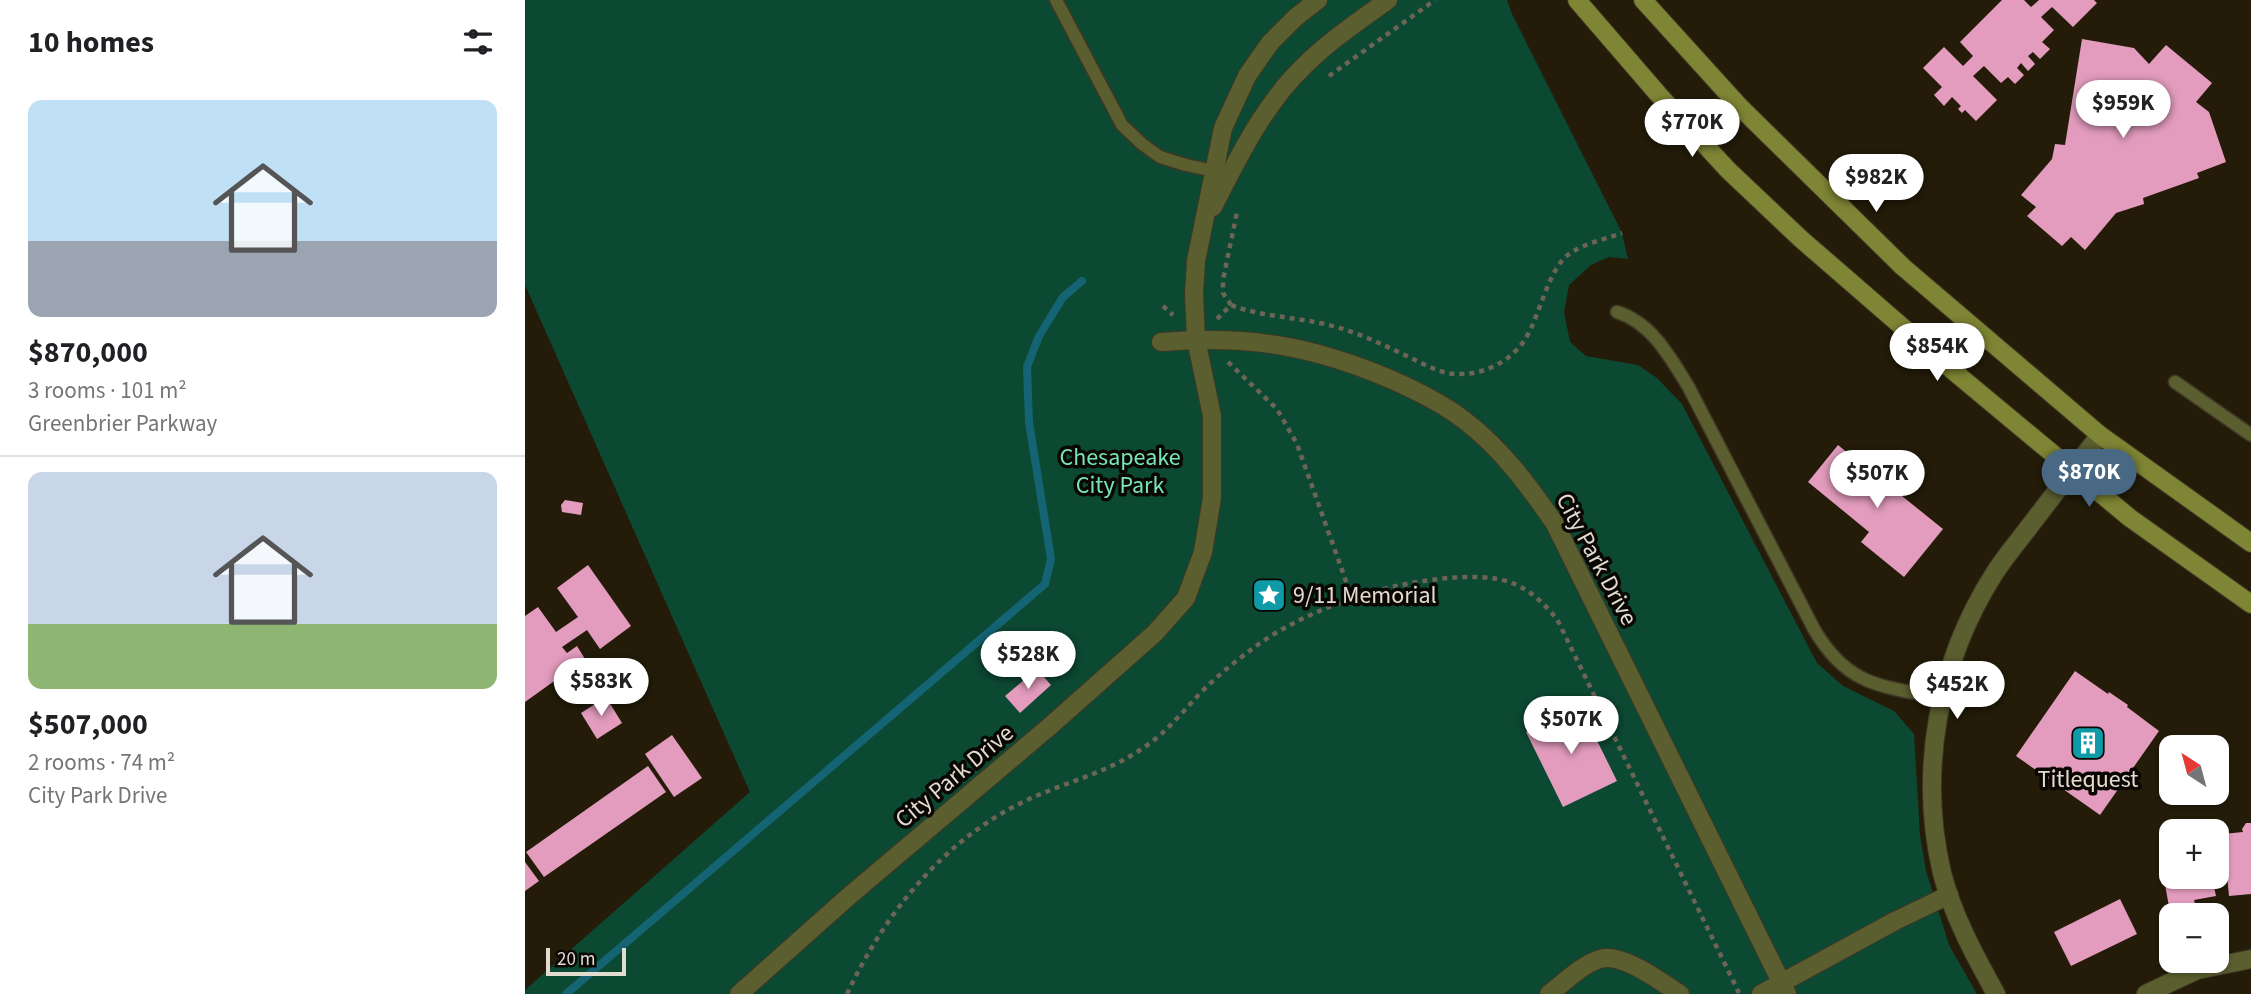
<!DOCTYPE html>
<meta charset="utf-8">
<style>
body{margin:0;font-family:"Source Sans 3",sans-serif;background:#f6f6f6;color:#202124;height:100vh;display:flex;flex-direction:column;font-size:26px;white-space:nowrap}
*{box-sizing:border-box;margin:0}
p{font-size:23px;color:#757577}
.icon{flex:none;width:38px;height:38px;fill:none;stroke:currentColor;stroke-width:2;stroke-linecap:round;stroke-linejoin:round}
.map{position:relative;flex:1;overflow:hidden}
.panel{display:flex;flex-direction:column;background:#fff;width:525px}
.panel>*{flex:none}
.needle{width:46px;rotate:324deg}
.tools{position:absolute;left:1634px;top:735px;display:grid;gap:14px}
.tools a{display:grid;place-items:center;width:70px;height:70px;border-radius:14px;background:#fff;box-shadow:0 2px 5px #0004;font-size:35px}
.scale{position:absolute;left:21px;bottom:18px;width:80px;box-sizing:border-box;padding-left:7px;border:4px solid #e1dbd0;border-top:0;font-size:19px;line-height:24px;white-space:nowrap;color:#e1dbd0;-webkit-text-stroke:5px #0a0702;paint-order:stroke}
.price{position:absolute;translate:-50% -60px;padding:0 16px;border-radius:24px;background:#fff;color:#222;font-size:23px;line-height:46px;filter:drop-shadow(0 2px 4px #0008)}
.price::after{content:'';position:absolute;left:50%;top:42px;width:21px;height:16px;margin-left:-10px;background:inherit;clip-path:polygon(0 0,100% 0,50% 100%)}
.price.active{background:#496883;color:#fff}
ul{padding:0;list-style:none}
li{display:grid;align-content:center;gap:14px;height:371px;padding:0 28px}
li+li{border-top:2px solid #e0e0e0}
li span{display:grid;place-items:center;height:217px;border-radius:14px;color:#555}
li>.icon{margin-inline-start:auto}
span .icon{width:126px;height:126px;fill:#fffc;stroke-width:1}
li b{font-size:30px}
h2{display:flex;justify-content:space-between;align-items:center;height:84px;padding:0 28px;font-size:30px}
main{display:flex;flex:1;min-height:0}
.map>svg:first-child{display:block}
.green{fill:#0c4933}
.lines{fill:none;stroke-linecap:round;stroke-linejoin:round}
.stream{stroke:#146474;stroke-width:8}
.building{fill:#e39cbe}
.service-casing{stroke:#3e3725;stroke-width:15}
.minor-casing{stroke:#3e3725;stroke-width:20}
.secondary-casing{stroke:#3e3725;stroke-width:20}
.path{stroke:#6c6555;stroke-width:4.5;stroke-dasharray:5 5;stroke-linecap:butt}
.service{stroke:#5b5f2f;stroke-width:12}
.minor{stroke:#5b5f2f;stroke-width:18}
.secondary{stroke:#7e8534;stroke-width:18}
.labels{text-anchor:middle;stroke-width:7;stroke-linejoin:round;paint-order:stroke}
.park-label{font-size:24px;fill:#76e6b6;stroke:#0a0702}
.street-label{font-size:24px;fill:#e1dbd0;stroke:#0a0702}
.poi-label{font-size:24px;fill:#e1dbd0;stroke:#0a0702;text-anchor:start}
</style>
<main>
<section class="panel">
<h2>10 homes<svg class="icon" aria-label="filters" viewBox="0 0 24 24"><path d="M4 7h16M4 17h16"/><circle cx="9" cy="7" r="2"/><circle cx="15" cy="17" r="2"/></svg></h2>
<ul>
<li><span style="background:linear-gradient(#bfe0f5 65%,#9aa5b1 0)"><svg class="icon" aria-label="home" viewBox="0 0 24 24"><path d="M3 11l9-7 9 7M6 9v11h12V9"/></svg></span><div><b>$870,000</b><p>3 rooms · 101 m²</p><p>Greenbrier Parkway</p></div></li>
<li><span style="background:linear-gradient(#c9d6e8 70%,#8fb573 0)"><svg class="icon" aria-label="home" viewBox="0 0 24 24"><path d="M3 11l9-7 9 7M6 9v11h12V9"/></svg></span><div><b>$507,000</b><p>2 rooms · 74 m²</p><p>City Park Drive</p></div></li>
</ul>
</section>
<div class="map">
<svg width="1726" height="994" viewBox="0 0 1726 994">
<rect width="100%" height="100%" fill="#241c09"/>
<polygon class="green" points="0,0 982,0 987,14 1097,233 1103,259 1084,257 1066,265 1044,285 1039,312 1045,342 1061,356 1113,365 1132,378 1157,404 1292,663 1318,686 1369,711 1389,734 1395,835 1401,871 1424,945 1452,994 0,994 0,990 225,792 0,285"/>
<g class="lines">
<polyline class="stream" points="41,994 520,584 526,559 504,422 502,367 514,336 538,297 557,281"/>
</g>
<g class="building">
<polygon points="1477,0 1499,0 1506,7 1514,0 1569,0 1572,3 1548,27 1527,7 1516,17 1529,30 1517,42 1525,49 1515,59 1508,52 1503,56 1510,64 1503,71 1496,63 1492,68 1499,75 1490,84 1483,77 1476,83 1459,66 1448,76 1472,100 1451,121 1440,110 1437,113 1433,109 1436,106 1427,97 1419,106 1409,95 1417,87 1398,68 1419,47 1438,66 1448,56 1435,42"/>
<polygon points="1557,39 1609,48 1624,64 1641,45 1687,83 1671,102 1684,112 1701,162 1672,173 1674,178 1618,198 1619,204 1591,213 1560,250 1546,237 1537,246 1502,216 1511,207 1496,195 1527,159 1530,144 1540,145"/>
<polygon points="1313,445 1358,482 1362,477 1380,492 1377,496 1418,529 1379,577 1336,542 1344,532 1283,482"/>
<polygon points="40,500 58,503 56,515 37,512 36,505"/>
<polygon points="63,565 106,626 75,649 62,630 37,647 42,653 52,646 60,659 0,702 0,616 13,607 31,632 53,617 32,588"/>
<polygon points="512,669 526,685 495,713 480,696"/>
<polygon points="1550,671 1583,694 1584,692 1603,705 1602,707 1634,731 1575,815 1491,756"/>
<polygon points="81,697 97,723 72,739 56,713"/>
<polygon points="1055,706 1092,781 1038,807 1001,732"/>
<polygon points="147,735 177,778 149,797 120,754"/>
<polygon points="123,766 141,792 19,877 1,852"/>
<polygon points="1721,823 1726,823 1726,894 1704,896 1698,834 1718,832 1717,829"/>
<polygon points="1647,850 1647,877 1687,877 1691,896 1669,900 1671,907 1645,912 1634,852"/>
<polygon points="0,862 14,881 0,891"/>
<polygon points="1595,899 1612,934 1546,966 1529,932"/>
</g>
<g class="lines">
<g class="service-casing">
<g id="service">
<polyline points="531,0 597,125 617,144 635,157 661,165 694,172"/>
<path d="M 1092,312 C 1127,323 1145,357 1163,386 L 1290,631 C 1324,687 1357,686 1416,698"/>
<polyline points="1650,382 1726,435"/>
</g>
</g>
<g class="minor-casing">
<g id="minor">
<path d="M 688,207 C 713,158 738,106 778,67 C 804,41 834,21 863,0"/>
<path d="M 636,342 C 722,335 785,345 865,379 C 890,390 917,403 939,420 C 977,449 1004,486 1030,524 L 1262,994"/>
<polyline points="214,994 323,897 524,727 630,633 661,598 678,552 687,498 687,416 671,339 669,294 671,261 698,128 722,76 745,43 771,17 793,0"/>
<path d="M 1024,994 C 1040,982 1056,965 1075,959 C 1097,952 1136,982 1155,994"/>
<polyline points="1236,994 1370,921 1424,895"/>
<path d="M 1471,994 C 1450,956 1428,916 1417,873 C 1393,771 1413,662 1469,574 C 1479,558 1492,543 1504,527 C 1528,496 1551,465 1575,435"/>
<polyline points="1621,994 1672,970 1726,959"/>
</g>
</g>
<g class="secondary-casing">
<g id="secondary">
<polyline points="1052,0 1133,94 1203,170 1276,239 1427,370 1605,518 1726,604"/>
<polyline points="1118,0 1215,107 1378,267 1575,435 1726,543"/>
</g>
</g>
<g class="path">
<polyline points="804,76 910,0"/>
<polyline points="706,305 698,293 698,280 712,212"/>
<polyline points="638,306 648,315"/>
<path d="M 692,319 L 706,305 C 734,316 766,317 795,323 C 829,330 859,345 890,360 C 905,367 919,375 935,374 C 961,374 985,361 999,341 C 1016,316 1022,267 1047,252 C 1061,243 1081,239 1097,233"/>
<polyline points="703,362 752,409 772,444 827,598"/>
<path d="M 322,994 C 360,913 419,839 502,800 C 541,782 582,773 618,748 C 646,730 665,701 690,679 C 702,668 715,658 727,649 C 757,626 796,609 831,597 C 868,584 951,568 987,583 C 1006,590 1019,604 1032,619 L 1214,993"/>
</g>
<use href="#service" class="service"/>
<use href="#minor" class="minor"/>
<use href="#secondary" class="secondary"/>
</g>
<defs>
<g id="sight-square" transform="scale(1.75)"><rect x="-9" y="-9" width="18" height="18" rx="4" fill="#0f9aa8" stroke="#0a0702"/><path d="M0-6L1.8-2.2L6-1.7L2.9 1.2L3.7 5.4L0 3.3L-3.7 5.4L-2.9 1.2L-6-1.7L-1.8-2.2Z" fill="#fff"/></g>
<g id="building-square" transform="scale(1.75)"><rect x="-9" y="-9" width="18" height="18" rx="4" fill="#0f9aa8" stroke="#0a0702"/><path d="M-4-6H4V6H1V3H-1V6H-4ZM-2.5-4.3h1.7v1.8h-1.7ZM.8-4.3h1.7v1.8H.8ZM-2.5-1h1.7V.8h-1.7ZM.8-1h1.7V.8H.8Z" fill="#fff"/></g>
</defs>
<g fill-rule="evenodd">
<use href="#sight-square" x="744" y="595"/>
<use href="#building-square" x="1563" y="743"/>
</g>
<g class="labels">
<g class="park-label">
<text x="595" y="465">Chesapeake<tspan x="595" dy="28">City Park</tspan></text>
</g>
<g class="street-label">
<text transform="translate(1072 559) rotate(62)" y="8">City Park Drive</text>
<text transform="translate(429 776) rotate(-40)" y="8">City Park Drive</text>
</g>
<g class="poi-label">
<text x="768" y="603">9/11 Memorial</text>
<text x="1563" y="787" text-anchor="middle">Titlequest</text>
</g>
</g>
</svg>
<div class="tools">
<a><svg class="needle" viewBox="-14 -14 28 28"><path d="M0-13l5 13h-10z" fill="#e53935"/><path d="M0 13l5-13h-10z" fill="#757577"/></svg></a>
<a>+</a>
<a>−</a>
</div>
<div class="scale">20 m</div>
<b class="price" style="left:1598px;top:140px">$959K</b>
<b class="price" style="left:1167px;top:159px">$770K</b>
<b class="price" style="left:1351px;top:214px">$982K</b>
<b class="price" style="left:1412px;top:383px">$854K</b>
<b class="price active" style="left:1564px;top:509px">$870K</b>
<b class="price" style="left:1352px;top:510px">$507K</b>
<b class="price" style="left:503px;top:691px">$528K</b>
<b class="price" style="left:76px;top:718px">$583K</b>
<b class="price" style="left:1432px;top:721px">$452K</b>
<b class="price" style="left:1046px;top:756px">$507K</b>
</div>
</main>
